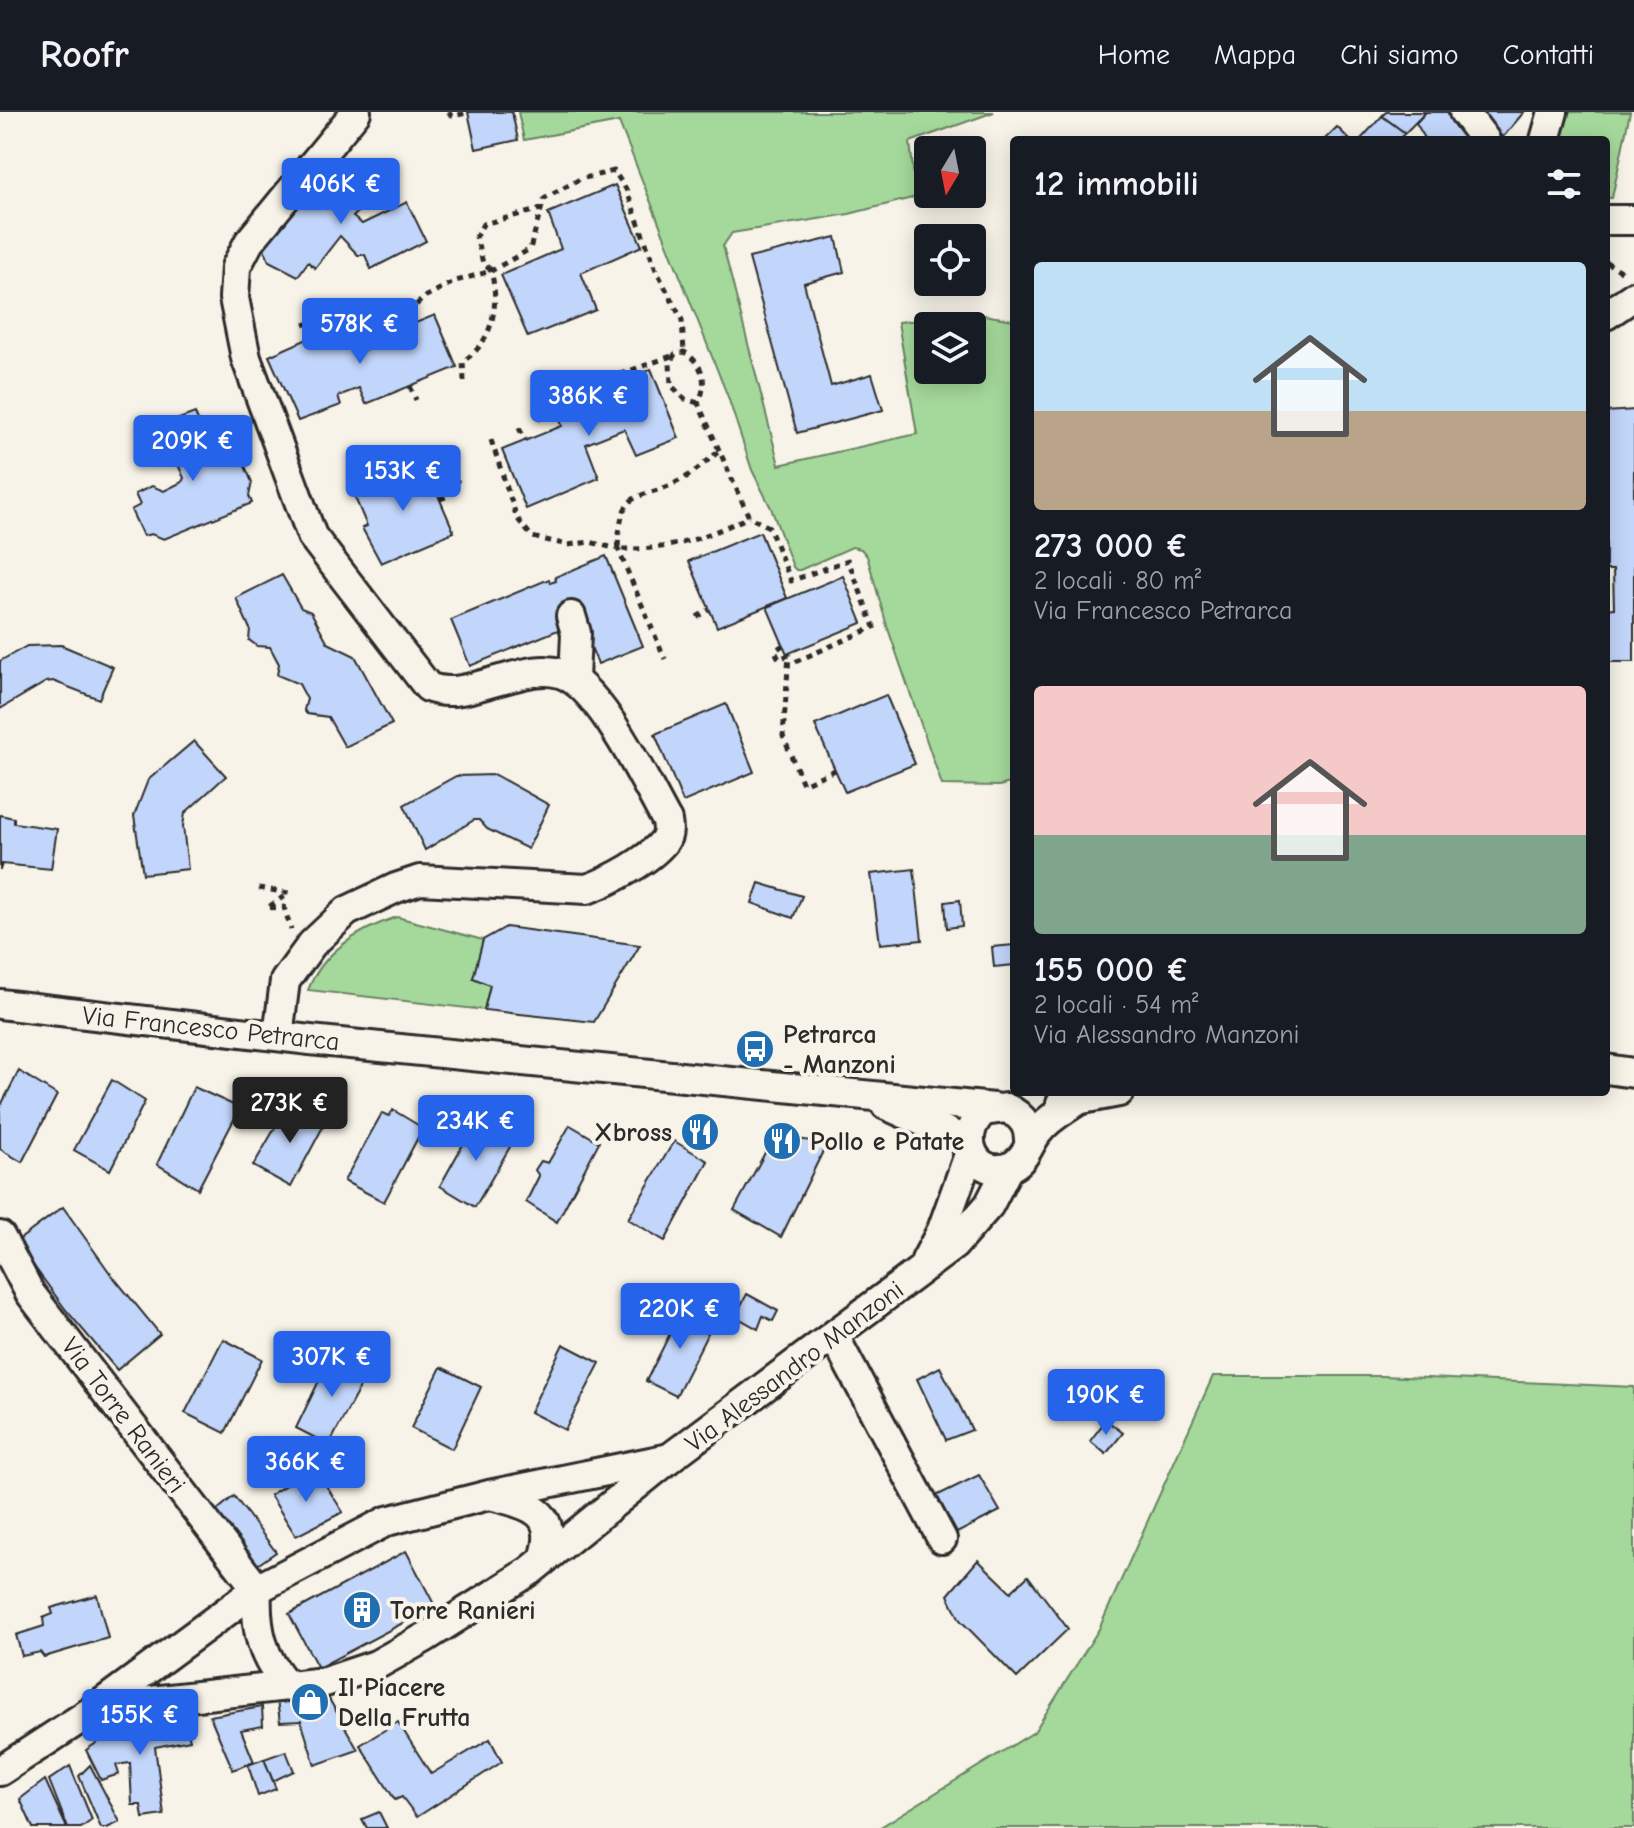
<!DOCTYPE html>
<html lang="it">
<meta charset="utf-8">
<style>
body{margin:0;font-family:"Comic Neue",sans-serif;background:#20242c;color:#f1f3f6;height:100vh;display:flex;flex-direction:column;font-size:30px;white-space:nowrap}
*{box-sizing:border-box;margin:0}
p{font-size:26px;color:#9ea1a6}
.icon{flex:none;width:44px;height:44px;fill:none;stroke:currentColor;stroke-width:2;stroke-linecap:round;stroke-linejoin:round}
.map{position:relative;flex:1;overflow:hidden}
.details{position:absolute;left:1010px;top:24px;width:600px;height:960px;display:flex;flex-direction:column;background:#171b24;border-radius:8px;box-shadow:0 4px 20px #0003}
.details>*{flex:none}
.needle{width:52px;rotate:190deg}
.tools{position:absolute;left:914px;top:24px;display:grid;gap:16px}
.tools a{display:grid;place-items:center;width:72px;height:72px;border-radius:8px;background:#171b24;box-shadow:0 4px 20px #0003;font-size:40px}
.price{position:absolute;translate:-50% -68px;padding:0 18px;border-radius:8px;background:#2563eb;color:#fff;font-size:26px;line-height:52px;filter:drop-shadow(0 2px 4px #0008)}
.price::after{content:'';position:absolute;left:50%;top:48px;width:24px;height:18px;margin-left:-12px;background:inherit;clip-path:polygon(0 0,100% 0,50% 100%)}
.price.selected{background:#222;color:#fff}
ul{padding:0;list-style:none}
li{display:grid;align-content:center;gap:16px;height:424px;padding:0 24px}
li span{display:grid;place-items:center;height:248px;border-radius:8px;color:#555}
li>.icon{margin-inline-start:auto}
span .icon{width:144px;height:144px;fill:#fffc;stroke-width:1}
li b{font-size:34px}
h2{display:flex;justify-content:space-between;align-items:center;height:96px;padding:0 24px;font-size:34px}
header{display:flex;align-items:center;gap:48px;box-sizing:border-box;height:112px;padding:0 40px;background:#171b24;border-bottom:2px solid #363941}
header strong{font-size:38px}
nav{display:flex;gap:44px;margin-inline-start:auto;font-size:28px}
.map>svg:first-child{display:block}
.green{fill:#a5d99b;stroke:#688263;stroke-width:2;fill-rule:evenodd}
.building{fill:#c2d6fb;stroke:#2b2b2b;stroke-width:2}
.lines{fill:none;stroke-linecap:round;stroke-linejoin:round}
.minor-casing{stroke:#2b2b2b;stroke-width:34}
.path{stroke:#2b2b2b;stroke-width:5;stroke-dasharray:6 6;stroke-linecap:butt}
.minor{stroke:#f7f3e8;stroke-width:28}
.labels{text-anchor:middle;stroke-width:8;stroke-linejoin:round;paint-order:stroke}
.street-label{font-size:26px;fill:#2b2b2b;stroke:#f7f3e8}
.poi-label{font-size:26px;font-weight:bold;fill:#2b2b2b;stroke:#f7f3e8;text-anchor:start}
</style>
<header>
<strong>Roofr</strong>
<nav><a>Home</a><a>Mappa</a><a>Chi siamo</a><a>Contatti</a></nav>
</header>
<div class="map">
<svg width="1634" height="1716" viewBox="0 0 1634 1716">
<rect width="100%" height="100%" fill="#f7f3e8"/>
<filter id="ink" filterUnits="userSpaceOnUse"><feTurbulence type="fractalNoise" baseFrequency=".0125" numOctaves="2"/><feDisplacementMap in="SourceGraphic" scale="16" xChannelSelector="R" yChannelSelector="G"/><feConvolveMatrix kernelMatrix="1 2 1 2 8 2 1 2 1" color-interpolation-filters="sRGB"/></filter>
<g filter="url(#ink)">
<g class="green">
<path d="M 518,0 L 994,0 L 910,30 L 916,85 L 849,102 L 732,121 L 723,134 L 779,353 L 917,322 L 898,210 L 984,203 L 1014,208 L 1014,670 L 999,674 L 942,673 L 887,514 L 867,444 L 861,437 L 852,435 L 800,458 L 796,458 L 793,455 L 771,396 L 752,358 L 728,285 L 619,10 L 524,28 ZM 928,214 L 972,214 L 972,258 L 928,258 Z"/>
<polygon points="1562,0 1630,0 1612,86 1606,86 1606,28 1553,28"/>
<path d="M 397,805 L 483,828 L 474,866 L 490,873 L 484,898 L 308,878 C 323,839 358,818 397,805 Z"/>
<polygon points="1213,1264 1382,1264 1634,1275 1634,1716 879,1716 1034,1620 1099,1517"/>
</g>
<g class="building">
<polygon points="512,0 518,28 476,37 468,0"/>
<polygon points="1386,0 1426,0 1405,21 1382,4"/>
<polygon points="1426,0 1452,0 1468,28 1426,28 1416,11"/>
<polygon points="1472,0 1524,0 1503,25"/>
<polygon points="1382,4 1405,21 1398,28 1360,28"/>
<polygon points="1337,15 1350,28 1324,28"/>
<polygon points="334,51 349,62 354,60 372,75 359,90 362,96 353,105 362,112 407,90 426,129 371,157 365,143 358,143 340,124 315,156 308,150 298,164 269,149 264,136"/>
<polygon points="615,73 642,134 581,161 596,198 528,225 501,163 561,137 548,101"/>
<polygon points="836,125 844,160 804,171 831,274 872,262 883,298 797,321 749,146"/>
<polygon points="435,203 457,255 366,292 359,276 338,284 341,293 298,309 269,244 341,212 354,242 385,229 386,223"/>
<polygon points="651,257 679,326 636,343 624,317 586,332 599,366 526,397 502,338 562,314 557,298"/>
<polygon points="1634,298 1634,550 1606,550 1606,497 1614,496 1613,458 1606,458 1606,300"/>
<polygon points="195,301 198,309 211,315 221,336 231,342 235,350 245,354 252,370 249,384 252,391 164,427 151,422 143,424 131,398 140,393 135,382 152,374 164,379 182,370 184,366 176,348 165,344 158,327 170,320 176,308"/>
<polygon points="424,351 454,420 381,451 362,416 367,414 353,381"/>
<polygon points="760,420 787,486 717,515 689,449"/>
<polygon points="606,444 643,534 598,552 577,502 568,514 470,554 451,508 549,467 550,471 556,469 555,465"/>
<polygon points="282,463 301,496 311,500 328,531 355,544 392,612 345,635 328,605 307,602 304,598 307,587 299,572 277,563 279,552 270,535 257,534 249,528 250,517 236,486"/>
<polygon points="843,464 862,511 787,542 767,495"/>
<polygon points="61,533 113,555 99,587 53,569 46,570 0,597 0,549 27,534"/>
<polygon points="886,583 915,652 845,680 815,613"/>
<polygon points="726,592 754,660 683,690 655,622"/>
<polygon points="194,629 226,664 185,701 183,714 188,757 143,762 134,704 148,668"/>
<polygon points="495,663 549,693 528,737 487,717 479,708 474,708 425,738 404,693 456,664"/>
<polygon points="0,703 14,706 14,711 57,717 51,757 2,752 0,758"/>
<polygon points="914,757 922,828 880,832 871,762"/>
<polygon points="759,771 802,784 793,806 752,791"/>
<polygon points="960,788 962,814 947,816 945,790"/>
<polygon points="506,815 640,833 594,910 484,898 490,873 473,866 483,828"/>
<polygon points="1014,833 1014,853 994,855 992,835"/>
<polygon points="19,959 57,983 22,1050 0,1037 0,995"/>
<polygon points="112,968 145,989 110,1058 74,1038"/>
<polygon points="194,975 240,996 198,1077 157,1052"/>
<polygon points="290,990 325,1011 291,1075 253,1054"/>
<polygon points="393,998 423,1016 384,1090 344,1069 382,1001 389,1004"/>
<polygon points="476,1009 514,1028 475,1095 440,1074"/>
<polygon points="570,1013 599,1030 557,1110 526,1090 539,1064 535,1058 541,1049 548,1051"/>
<polygon points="774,1024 827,1031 781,1125 734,1098"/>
<polygon points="674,1029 708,1049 665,1129 628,1107"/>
<polygon points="63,1095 110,1161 160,1222 117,1258 66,1198 16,1130"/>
<polygon points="747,1182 778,1199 773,1209 763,1204 758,1217 735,1204"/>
<polygon points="684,1194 714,1209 676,1284 646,1269"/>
<polygon points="223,1227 262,1247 225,1321 185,1301"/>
<polygon points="563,1232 600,1251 565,1318 530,1300"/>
<polygon points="333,1240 368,1260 329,1333 296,1316"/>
<polygon points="441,1255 481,1275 452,1337 411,1316"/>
<polygon points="940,1255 972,1318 946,1328 917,1267"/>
<polygon points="1106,1308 1123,1321 1106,1342 1090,1329"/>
<polygon points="303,1362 325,1372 343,1400 296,1424 270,1383"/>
<polygon points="979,1363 1000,1399 953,1423 934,1385"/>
<polygon points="234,1384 276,1440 256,1454 215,1400"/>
<polygon points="406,1439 435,1494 318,1556 289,1502"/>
<polygon points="978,1448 1011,1480 1028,1464 1068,1517 1017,1566 960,1508 948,1483"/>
<polygon points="97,1483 108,1526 44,1545 40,1540 22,1544 16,1523 44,1514 43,1506 53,1502 51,1496"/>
<polygon points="328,1585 358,1638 315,1653 301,1609 280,1610 277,1588"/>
<polygon points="262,1595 263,1614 241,1618 254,1650 233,1658 210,1604"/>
<polygon points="184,1604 190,1628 155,1635 164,1703 143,1706 141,1693 132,1693 130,1651 116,1653 119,1662 101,1668 86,1638 107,1624 109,1628 124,1625 124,1608"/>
<polygon points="398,1610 431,1662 490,1627 502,1650 417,1705 402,1685 395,1688 360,1633"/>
<polygon points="286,1639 294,1659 273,1669 264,1647"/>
<polygon points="264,1647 276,1677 258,1684 248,1653"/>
<polygon points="90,1653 120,1710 107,1716 101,1716 79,1664"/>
<polygon points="70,1654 92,1708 81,1716 68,1716 49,1668"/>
<polygon points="45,1668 67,1716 33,1716 20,1687"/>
<polygon points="379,1700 387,1716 367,1716 362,1707"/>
</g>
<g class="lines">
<g class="minor-casing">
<g id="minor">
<polyline points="1464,0 1485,28"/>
<polyline points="1545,28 1553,0"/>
<polyline points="1606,108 1634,108"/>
<polyline points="1606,203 1634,184"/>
<polyline points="571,504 576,521 574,568"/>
<polyline points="0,892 310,928 994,996"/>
<path d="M 278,924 L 285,869 L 312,832 L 347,799 L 396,776 L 420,768 L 587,777 C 610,769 650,748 665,728 C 669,722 668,715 667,709 C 646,672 600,573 560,561 C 540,555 520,563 500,568 C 476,574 452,585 428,575 L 312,424 L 246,246 L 234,186 L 236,155 L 249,130 L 356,0"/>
<polyline points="1606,957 1634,961"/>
<polyline points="1061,991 1119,980"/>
<polyline points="886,993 969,1030"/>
<path d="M 1029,1034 C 1030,1015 1024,1004 1006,996 L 984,999 C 954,1024 976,1070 1012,1054 C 1026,1047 1029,1031 1038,1020 C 1048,1006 1064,998 1077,989"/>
<polyline points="0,1124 30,1181 257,1477"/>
<polyline points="926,1148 942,1118 971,1037"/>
<polyline points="834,1224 942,1427"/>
<path d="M 494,1384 C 533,1393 559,1402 544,1447"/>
<path d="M 257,1477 C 255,1514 261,1548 289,1574"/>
<polyline points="86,1603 151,1589 325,1570 376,1553 426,1525 530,1459 671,1345 954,1133 989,1093 1008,1056"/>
<polyline points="0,1659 86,1603 257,1477 387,1409 489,1383 665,1347"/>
</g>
</g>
<g class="path">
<polyline points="449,0 451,4 468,1"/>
<polyline points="1606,150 1623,160"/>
<polyline points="491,158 483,151 476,125 483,112 541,97"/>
<polyline points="304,213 335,202 357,209 403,205 426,184 456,169 491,159"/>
<path d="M 464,269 L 463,249 C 493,231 500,192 491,159 L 530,137 L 544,87 L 580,67 L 614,59 L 626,77 L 656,158 L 682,208 L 684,240"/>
<polyline points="410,274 416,288"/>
<path d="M 698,291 L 685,287 L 671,273 L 670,251 L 675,242 L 684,240 C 703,251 709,271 698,291 L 749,405 L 769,415 L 791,469 L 848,448 L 874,515 L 788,553"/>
<polyline points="538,308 557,290 581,281 590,273 674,243"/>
<polyline points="519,316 525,328"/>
<polyline points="491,328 517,406 532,425 568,433 590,430 618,437 665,547"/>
<path d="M 718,340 C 707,349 695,360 683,367 C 638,392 621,370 618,437 C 675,438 697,428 749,405"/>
<polyline points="440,387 449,384 458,367"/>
<polyline points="697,505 709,498"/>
<polyline points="783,533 775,539 779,547 789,543 783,624 803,672 835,658"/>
<polyline points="259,776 289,781 267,796 284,795 291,818"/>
</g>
<use href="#minor" class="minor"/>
</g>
</g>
<defs>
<g id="bus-disc" transform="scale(2)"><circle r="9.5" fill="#1f6fb2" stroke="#f7f3e8"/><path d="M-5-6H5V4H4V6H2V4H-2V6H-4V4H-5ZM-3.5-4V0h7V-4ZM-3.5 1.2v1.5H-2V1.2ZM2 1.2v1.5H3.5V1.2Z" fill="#fff"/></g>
<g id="restaurant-disc" transform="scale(2)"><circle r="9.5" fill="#1f6fb2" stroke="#f7f3e8"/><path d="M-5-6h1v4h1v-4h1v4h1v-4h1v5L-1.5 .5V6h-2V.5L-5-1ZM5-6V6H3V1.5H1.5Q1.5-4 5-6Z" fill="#fff"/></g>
<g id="building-disc" transform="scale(2)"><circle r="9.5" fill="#1f6fb2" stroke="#f7f3e8"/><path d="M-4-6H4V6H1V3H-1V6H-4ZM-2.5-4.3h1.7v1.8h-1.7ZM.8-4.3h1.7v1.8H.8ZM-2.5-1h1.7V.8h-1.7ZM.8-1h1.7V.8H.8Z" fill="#fff"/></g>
<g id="shop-disc" transform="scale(2)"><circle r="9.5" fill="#1f6fb2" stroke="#f7f3e8"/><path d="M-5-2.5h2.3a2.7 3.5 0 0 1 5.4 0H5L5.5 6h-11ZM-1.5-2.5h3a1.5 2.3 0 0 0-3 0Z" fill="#fff"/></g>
</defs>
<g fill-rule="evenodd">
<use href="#bus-disc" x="755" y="937"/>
<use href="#restaurant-disc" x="700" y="1020"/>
<use href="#restaurant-disc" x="782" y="1029"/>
<use href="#building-disc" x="362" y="1498"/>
<use href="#shop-disc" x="310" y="1590"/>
</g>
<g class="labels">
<g class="street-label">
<text transform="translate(211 916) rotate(6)" y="9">Via Francesco Petrarca</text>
<text transform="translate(794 1254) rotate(-37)" y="9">Via Alessandro Manzoni</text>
<text transform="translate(124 1303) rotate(53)" y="9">Via Torre Ranieri</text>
</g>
<g class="poi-label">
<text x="783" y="931">Petrarca<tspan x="783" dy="30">- Manzoni</tspan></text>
<text x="672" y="1029" text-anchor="end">Xbross</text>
<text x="810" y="1038">Pollo e Patate</text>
<text x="390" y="1507">Torre Ranieri</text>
<text x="338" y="1584">Il Piacere<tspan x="338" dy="30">Della Frutta</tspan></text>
</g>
</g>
</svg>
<div class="tools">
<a><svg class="needle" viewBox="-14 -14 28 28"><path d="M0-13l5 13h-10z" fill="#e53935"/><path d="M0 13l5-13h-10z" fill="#9ea1a6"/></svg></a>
<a><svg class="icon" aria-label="locate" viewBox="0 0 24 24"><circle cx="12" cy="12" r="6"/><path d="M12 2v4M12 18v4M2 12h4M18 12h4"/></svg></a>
<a><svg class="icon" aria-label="layers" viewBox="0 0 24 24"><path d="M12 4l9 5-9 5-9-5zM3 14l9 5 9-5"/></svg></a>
</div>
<b class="price" style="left:341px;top:114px">406K €</b>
<b class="price" style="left:360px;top:254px">578K €</b>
<b class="price" style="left:589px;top:326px">386K €</b>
<b class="price" style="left:193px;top:371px">209K €</b>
<b class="price" style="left:403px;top:401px">153K €</b>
<b class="price selected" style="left:290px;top:1033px">273K €</b>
<b class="price" style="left:476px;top:1051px">234K €</b>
<b class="price" style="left:680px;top:1239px">220K €</b>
<b class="price" style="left:332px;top:1287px">307K €</b>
<b class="price" style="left:1106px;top:1325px">190K €</b>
<b class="price" style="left:306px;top:1392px">366K €</b>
<b class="price" style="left:140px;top:1645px">155K €</b>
<section class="details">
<h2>12 immobili<svg class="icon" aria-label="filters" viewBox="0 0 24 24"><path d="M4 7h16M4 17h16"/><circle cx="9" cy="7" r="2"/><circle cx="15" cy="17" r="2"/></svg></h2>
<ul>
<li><span style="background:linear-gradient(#bfe0f5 60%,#b9a48a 0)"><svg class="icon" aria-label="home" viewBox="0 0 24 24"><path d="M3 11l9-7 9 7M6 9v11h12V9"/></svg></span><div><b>273 000 €</b><p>2 locali · 80 m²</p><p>Via Francesco Petrarca</p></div></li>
<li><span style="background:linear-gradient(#f6c9c9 60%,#7fa58c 0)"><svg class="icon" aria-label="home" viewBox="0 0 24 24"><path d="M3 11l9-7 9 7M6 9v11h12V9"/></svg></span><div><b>155 000 €</b><p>2 locali · 54 m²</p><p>Via Alessandro Manzoni</p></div></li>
</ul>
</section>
</div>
